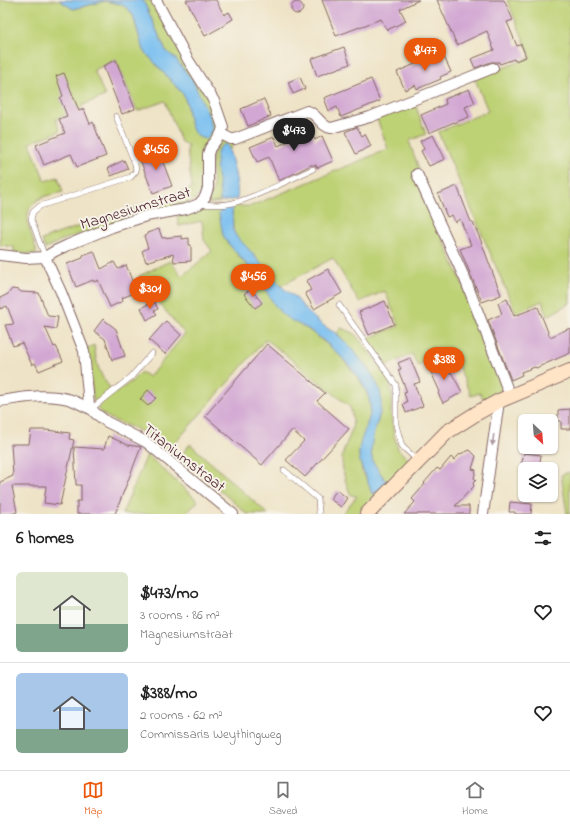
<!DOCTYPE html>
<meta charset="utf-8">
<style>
body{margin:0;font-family:"Indie Flower",sans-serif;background:#f6f6f6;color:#222;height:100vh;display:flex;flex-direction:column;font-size:15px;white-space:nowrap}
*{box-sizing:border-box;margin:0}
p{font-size:13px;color:#767676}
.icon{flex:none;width:22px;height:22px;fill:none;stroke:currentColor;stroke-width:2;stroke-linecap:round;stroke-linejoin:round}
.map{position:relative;height:514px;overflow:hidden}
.details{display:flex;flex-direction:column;background:#fff;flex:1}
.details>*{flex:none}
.needle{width:26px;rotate:154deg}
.controls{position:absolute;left:518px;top:414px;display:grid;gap:8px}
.controls a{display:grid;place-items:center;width:40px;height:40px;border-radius:6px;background:#fff;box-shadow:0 1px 3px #0004;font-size:20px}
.price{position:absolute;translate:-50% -34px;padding:0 9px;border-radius:14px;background:#ea580c;color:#fff;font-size:13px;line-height:26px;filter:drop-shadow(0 1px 2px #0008)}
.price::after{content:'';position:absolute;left:50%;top:24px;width:12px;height:9px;margin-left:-6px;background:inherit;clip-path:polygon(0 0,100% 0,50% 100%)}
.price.active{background:#222;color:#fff}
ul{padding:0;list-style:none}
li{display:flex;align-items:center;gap:12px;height:100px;padding:0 16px}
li+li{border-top:1px solid #e0e0e0}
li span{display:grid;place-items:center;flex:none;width:112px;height:80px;border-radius:6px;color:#555}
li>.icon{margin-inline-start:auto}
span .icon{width:48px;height:48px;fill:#fffc;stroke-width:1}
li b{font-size:17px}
h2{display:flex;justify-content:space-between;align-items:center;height:48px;padding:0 16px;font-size:17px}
.tabs{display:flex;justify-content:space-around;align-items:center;height:56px;border-top:1px solid #e0e0e0;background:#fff;font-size:11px;color:#767676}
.tabs a{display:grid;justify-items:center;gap:2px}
.tabs .active{color:#ea580c}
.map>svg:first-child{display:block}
.green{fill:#bdd175;stroke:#847850}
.water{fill:#79bff0;stroke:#626f8e}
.building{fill:#d2a7d3}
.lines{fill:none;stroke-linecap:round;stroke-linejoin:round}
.service-casing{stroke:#836461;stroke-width:6}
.minor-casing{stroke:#836461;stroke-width:12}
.secondary-casing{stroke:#836461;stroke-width:16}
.service{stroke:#fff;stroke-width:5}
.minor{stroke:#fff;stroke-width:10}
.secondary{stroke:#ffe4c6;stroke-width:14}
.oneway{fill:#ae9aa0}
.labels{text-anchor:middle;stroke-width:4;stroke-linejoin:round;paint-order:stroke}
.street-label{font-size:16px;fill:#4a1f2b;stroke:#f7f3e8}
</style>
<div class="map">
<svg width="570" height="514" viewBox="0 0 570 514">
<rect width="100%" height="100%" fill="#f7f3e8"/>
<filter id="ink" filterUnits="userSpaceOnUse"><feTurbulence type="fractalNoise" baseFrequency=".025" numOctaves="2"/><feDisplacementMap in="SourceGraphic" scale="8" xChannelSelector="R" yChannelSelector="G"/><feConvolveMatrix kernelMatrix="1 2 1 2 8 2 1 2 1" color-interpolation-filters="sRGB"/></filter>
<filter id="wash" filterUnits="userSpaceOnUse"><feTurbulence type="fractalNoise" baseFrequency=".012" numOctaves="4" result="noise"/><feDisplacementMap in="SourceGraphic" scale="16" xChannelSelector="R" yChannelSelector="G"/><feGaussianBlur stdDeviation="0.9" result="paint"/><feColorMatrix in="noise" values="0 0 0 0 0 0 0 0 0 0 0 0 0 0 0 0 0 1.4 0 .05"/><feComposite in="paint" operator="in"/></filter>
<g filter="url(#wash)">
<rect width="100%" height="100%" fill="#eee3c6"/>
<g class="green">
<path d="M 0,0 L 59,0 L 74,9 L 105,1 L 121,4 L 128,9 L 133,15 L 141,43 L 145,52 L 183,94 C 191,109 185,129 202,138 L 212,127 L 193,81 L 175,58 L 166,51 L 143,0 L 151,0 L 214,108 L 217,119 L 216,130 L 214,136 L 206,146 L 203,154 L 204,181 L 201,193 L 196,198 L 186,205 L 122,220 L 60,241 L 45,249 L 42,240 L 51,236 L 192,188 L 187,150 L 188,146 L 181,142 L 165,101 L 137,111 L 116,60 L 94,70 L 105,96 L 83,105 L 80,110 L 56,119 L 60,131 L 30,143 L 45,181 L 58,177 L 63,192 C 56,194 47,195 41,198 C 18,210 31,231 36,249 L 36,254 L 14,253 L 14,247 L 0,245 Z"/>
<polygon points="507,0 570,0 570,303 548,316 542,301 516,313 438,132 488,111 475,79 531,57"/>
<polygon points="415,104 426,134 409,141 419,169 413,172 461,280 502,387 500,392 484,400 480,393 471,396 452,351 418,366 412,354 386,366 366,339 399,326 385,291 359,302 333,258 281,286 236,236 233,230 232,206 251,206 388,149 377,119"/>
<path d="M 222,141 L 231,142 L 233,145 L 229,151 L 227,144 L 220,202 L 207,204 C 208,198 212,195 213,189 C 214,173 206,152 222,141 Z"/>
<path d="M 220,206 L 221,207 L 223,235 L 227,242 L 259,280 L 281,313 L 309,330 L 338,353 L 362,383 L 369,398 L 371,412 L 359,453 L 362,471 L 368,481 L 372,494 L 379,491 L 358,514 L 342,514 L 357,496 L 351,495 C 346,485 342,470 342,459 C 343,449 348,441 351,432 C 354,424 352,415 350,407 L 266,339 L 168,451 C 161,446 154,439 146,434 C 134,426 104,420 97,408 L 106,399 L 131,382 L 141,372 L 149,377 L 185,334 L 152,295 L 139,276 L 170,261 L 182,276 L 212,251 L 204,240 L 202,221 L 179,226 L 177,216 L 203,208 Z"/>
<path d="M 341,328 L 354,333 L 385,372 L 390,382 L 392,397 L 391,414 L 394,435 L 398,449 L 410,461 L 387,483 L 373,462 C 370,453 370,440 373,432 C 375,428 377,424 378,420 C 388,382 360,359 337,333 Z"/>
<path d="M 94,345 C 97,365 98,373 111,389 L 94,403 L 86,350 Z"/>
<polygon points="190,444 268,514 247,514 181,456"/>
<polygon points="147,455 198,501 186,514 122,514"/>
<polygon points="570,472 570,514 567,514 561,475"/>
</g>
<g class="water">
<path d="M 59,0 L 143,0 L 166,51 L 175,58 L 193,81 L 210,118 L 212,127 L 212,132 L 206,139 C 185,137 191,108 183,94 L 145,52 L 141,43 L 133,15 L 128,9 L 121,4 L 105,1 L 73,9 Z"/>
<path d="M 227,144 C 231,155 240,188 237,199 L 220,202 C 222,187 206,146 227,144 Z"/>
<path d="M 232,206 L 233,230 L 236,236 C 252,251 265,270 281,286 C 285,290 290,293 295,297 C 301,303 305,310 311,315 C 317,321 324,326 330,330 C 333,332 336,332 338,335 C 351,347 375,374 380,391 C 387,415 365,437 373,462 L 387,483 L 379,491 L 372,494 C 370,489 369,484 367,480 C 364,471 359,464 359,454 C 359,434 375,419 369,399 C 363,374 329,343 308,329 C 299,324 286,319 280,312 C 272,303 267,291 260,281 C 250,267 238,255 227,242 L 223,235 L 219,214 L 221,207 Z"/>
</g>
<g id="blocks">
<g class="building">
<polygon points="186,0 216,0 224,15 229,12 233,19 225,24 225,25 205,36"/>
<polygon points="322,0 419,0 400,9 406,21 387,30 381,19 336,36"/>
<polygon points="437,0 504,0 513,20 507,22 517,46 521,44 526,57 515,61 514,59 500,64 499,62 491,62 475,68 471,59 494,50 487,31 457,45"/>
<circle cx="297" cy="8" r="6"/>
<polygon points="344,47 350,64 317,76 311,59"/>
<polygon points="442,52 451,72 440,77 441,79 417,89 415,85 405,90 397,72"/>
<polygon points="116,60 135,109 122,114 103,66"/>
<polygon points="64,73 79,111 84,109 90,124 93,122 106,156 77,167 71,154 44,165 36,145 65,133 59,119 67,116 60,98 63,96 56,76"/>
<polygon points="300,77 305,89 293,94 288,82"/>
<polygon points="371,79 380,101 341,117 337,107 329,111 324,98"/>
<polygon points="469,89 475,103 465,107 469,117 454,123 454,122 429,133 421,115 446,104 445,99"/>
<polygon points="264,99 271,116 248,126 241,109"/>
<polygon points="305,119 315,140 322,136 333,161 317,168 316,165 311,165 279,181 269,157 257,162 250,147 274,137 278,146 294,139 288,127"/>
<polygon points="357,127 362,136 365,134 371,146 356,154 345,132"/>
<polygon points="433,135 445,159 429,166 421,151 424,149 420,141"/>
<polygon points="158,149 172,186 153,193 139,157"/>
<polygon points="124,160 128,169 111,176 108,168"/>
<polygon points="457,186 471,222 473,222 481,241 501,295 482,302 460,249 471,245 460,219 455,222 452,215 447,217 438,194"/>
<polygon points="159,229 162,238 182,236 182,239 189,238 189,245 191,245 191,261 174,262 173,254 146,262 142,251 148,248 144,236 147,235 147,233"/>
<polygon points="94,251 101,269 114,262 118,269 126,265 133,283 135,282 139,291 122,298 123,301 110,307 98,280 94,282 93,280 76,287 67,264 83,258 83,255"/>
<polygon points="328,269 342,293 314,309 305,293 311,290 306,281"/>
<polygon points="12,289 19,290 21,292 39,293 48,316 58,317 56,329 45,327 54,347 56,346 63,361 39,371 35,363 32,365 22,343 13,346 5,325 14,324 7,306 0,309 0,298 8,294"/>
<polygon points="251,289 262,303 255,308 244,294"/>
<polygon points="507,299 514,316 538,307 550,337 570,328 570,353 536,368 535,367 521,372 522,375 511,380 488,320 502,314 498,303"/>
<polygon points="154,301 158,309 154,311 157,314 147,320 141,308"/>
<polygon points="385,301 394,324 369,335 359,312"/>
<polygon points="103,319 116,329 125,356 112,360 105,339 94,331"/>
<polygon points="166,321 181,335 165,354 149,340"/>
<polygon points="267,344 325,393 317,401 349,429 305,477 286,460 304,441 292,430 262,465 205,416"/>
<polygon points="410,358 420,382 414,384 423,406 406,413 403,404 407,402 404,393 407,392 398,370 401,369 398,363"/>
<polygon points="439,358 447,374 451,372 462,392 443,403 438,393 440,392 427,363"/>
<polygon points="148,390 156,398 148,406 140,399"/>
<polygon points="570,409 570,429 561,429 561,421 558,421 558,410"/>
<polygon points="31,430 46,430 70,433 69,439 74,440 60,505 44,503 46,486 12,486 17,512 11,514 0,514 0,482 13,476 11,444 29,444"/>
<polygon points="108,436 128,445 141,447 115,514 77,514 77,501 81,501 81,485 76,485 74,447 104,449"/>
<polygon points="470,450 476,456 472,469 476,470 474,478 476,480 473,483 474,486 455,506 469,506 469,514 404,514 415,502 412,499 425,484 424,483 437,468 440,470 451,457 454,460 460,454"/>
<polygon points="524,453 541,455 539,469 521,466"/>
<polygon points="337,490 347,498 341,507 330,499"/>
<polygon points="510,502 532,504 531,514 515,514 515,512 509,512"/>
</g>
</g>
</g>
<g filter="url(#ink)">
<use href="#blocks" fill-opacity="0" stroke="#836461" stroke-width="1"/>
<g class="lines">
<g class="service-casing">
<g id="service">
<path d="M 199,204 C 210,205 222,206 233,203 C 258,197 288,180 313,169"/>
<polyline points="45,257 31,219 33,212 40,206 131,177 136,171 135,164 116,116"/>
<polyline points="339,305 396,385 396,425 402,446 418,461"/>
<polyline points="91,409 131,377 152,353"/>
<polyline points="284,470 318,499 319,514"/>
</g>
</g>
<g class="minor-casing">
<g id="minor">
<path d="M 221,134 L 231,139 L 235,139 L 307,111 C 317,113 321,127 331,128 L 370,117 L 493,68"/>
<polyline points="417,174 465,279 493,351 510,396"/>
<polyline points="0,255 26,258 45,257 55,251 68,245 112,227 146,216 186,209 199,204 205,197 208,188 208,154 210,148 221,134 223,127 214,101 187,58 156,0"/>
<polyline points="45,257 61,292 84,351 89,405 95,413 107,422 146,442 233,514"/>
<path d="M 0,401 C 22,398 46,393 68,399 C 76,401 83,406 91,409"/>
<polyline points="483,514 499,401"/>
</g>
</g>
<g class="secondary-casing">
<polyline id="secondary" points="367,514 447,432 477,413 499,401 570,371"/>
</g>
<use href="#service" class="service"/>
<use href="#minor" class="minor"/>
<use href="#secondary" class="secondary"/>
</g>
<defs><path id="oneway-solid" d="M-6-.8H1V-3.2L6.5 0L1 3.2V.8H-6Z"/></defs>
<use class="oneway" href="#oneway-solid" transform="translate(493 440) rotate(98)"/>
</g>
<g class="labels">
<g class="street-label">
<text transform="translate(135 207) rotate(-17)" y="6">Magnesiumstraat</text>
<text transform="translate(185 457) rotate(38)" y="6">Titaniumstraat</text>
</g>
</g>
</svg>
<div class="controls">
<a><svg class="needle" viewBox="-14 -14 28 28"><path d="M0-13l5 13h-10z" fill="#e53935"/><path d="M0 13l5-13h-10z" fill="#767676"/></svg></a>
<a><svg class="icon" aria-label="layers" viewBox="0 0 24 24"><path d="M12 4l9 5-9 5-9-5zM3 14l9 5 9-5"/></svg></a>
</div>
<b class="price" style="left:425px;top:72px">$477</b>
<b class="price active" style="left:294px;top:152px">$473</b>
<b class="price" style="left:156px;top:171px">$456</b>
<b class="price" style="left:253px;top:298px">$456</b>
<b class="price" style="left:150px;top:310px">$301</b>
<b class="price" style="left:444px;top:381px">$388</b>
</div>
<section class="details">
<h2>6 homes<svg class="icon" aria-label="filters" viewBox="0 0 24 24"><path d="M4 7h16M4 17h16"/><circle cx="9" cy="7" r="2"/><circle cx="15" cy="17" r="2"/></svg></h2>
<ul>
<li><span style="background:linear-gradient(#dfe7d0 65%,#7fa58c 0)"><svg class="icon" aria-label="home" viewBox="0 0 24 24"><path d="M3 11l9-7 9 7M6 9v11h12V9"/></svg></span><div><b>$473/mo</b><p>3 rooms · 86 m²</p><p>Magnesiumstraat</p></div><svg class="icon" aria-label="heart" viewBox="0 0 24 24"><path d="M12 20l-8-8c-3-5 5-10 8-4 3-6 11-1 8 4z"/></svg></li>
<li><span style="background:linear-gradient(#a9c7e8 70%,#7fa58c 0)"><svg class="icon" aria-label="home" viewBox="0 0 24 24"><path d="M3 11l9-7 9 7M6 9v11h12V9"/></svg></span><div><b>$388/mo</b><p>2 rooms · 62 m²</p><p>Commissaris Weythingweg</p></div><svg class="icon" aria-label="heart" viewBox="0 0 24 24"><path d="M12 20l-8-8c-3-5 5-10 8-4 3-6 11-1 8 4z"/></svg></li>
</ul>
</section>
<nav class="tabs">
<a class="active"><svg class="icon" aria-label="map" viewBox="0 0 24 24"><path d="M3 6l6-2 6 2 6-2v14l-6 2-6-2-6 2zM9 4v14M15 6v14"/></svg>Map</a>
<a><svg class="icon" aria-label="saved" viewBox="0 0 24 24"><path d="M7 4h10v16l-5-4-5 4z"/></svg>Saved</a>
<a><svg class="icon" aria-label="home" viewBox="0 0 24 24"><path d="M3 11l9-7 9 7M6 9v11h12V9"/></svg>Home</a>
</nav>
